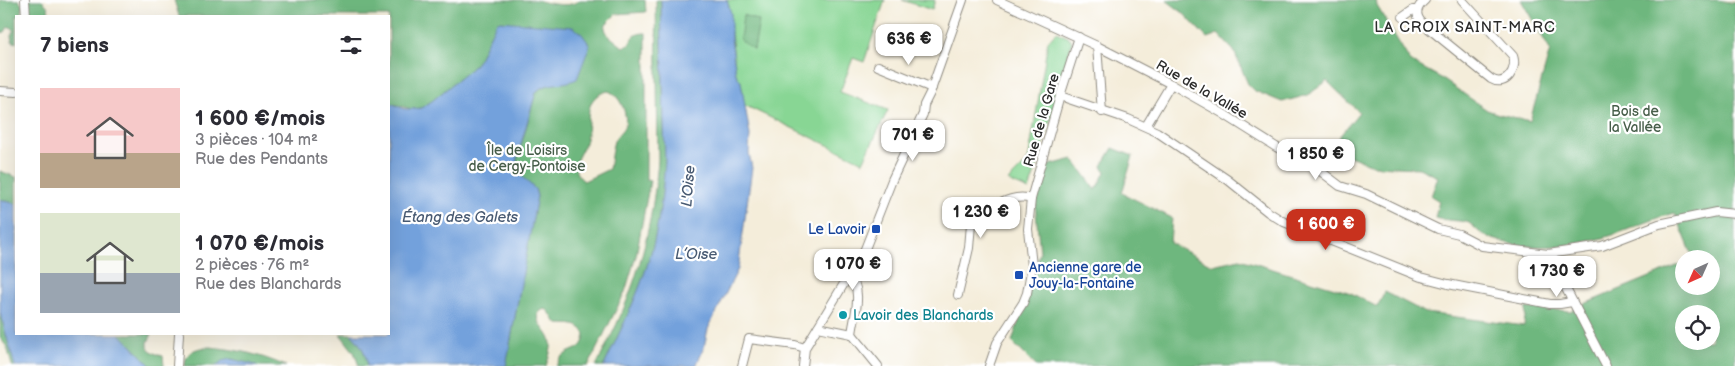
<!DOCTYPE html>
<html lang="fr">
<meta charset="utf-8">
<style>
body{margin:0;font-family:"Balsamiq Sans",sans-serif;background:#f2f2f3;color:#2b2b33;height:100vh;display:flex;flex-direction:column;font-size:19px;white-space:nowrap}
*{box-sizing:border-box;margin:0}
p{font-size:16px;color:#7c7c81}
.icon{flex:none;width:28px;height:28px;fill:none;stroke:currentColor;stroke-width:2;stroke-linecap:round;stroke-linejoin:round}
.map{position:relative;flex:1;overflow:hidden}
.details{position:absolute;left:15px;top:15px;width:375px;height:320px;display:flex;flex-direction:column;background:#fff;border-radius:0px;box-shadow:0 5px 20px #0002}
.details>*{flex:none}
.needle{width:32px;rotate:225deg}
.buttons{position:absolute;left:1675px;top:250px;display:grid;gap:10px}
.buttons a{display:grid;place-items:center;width:45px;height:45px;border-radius:50%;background:#fff;box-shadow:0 5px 20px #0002;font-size:25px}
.price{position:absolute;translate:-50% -42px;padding:0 11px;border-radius:10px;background:#fff;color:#222;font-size:16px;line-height:32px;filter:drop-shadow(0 1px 2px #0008)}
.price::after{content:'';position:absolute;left:50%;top:30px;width:15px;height:11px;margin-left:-8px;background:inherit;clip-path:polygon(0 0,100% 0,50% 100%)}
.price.on{background:#c8321e;color:#fff}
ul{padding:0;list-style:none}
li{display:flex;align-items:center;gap:15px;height:125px;padding:0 25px}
li span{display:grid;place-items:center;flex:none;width:140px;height:100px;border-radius:0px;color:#555}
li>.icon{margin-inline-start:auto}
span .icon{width:60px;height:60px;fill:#fffc;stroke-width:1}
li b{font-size:21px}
h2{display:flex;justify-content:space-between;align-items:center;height:60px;padding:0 25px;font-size:21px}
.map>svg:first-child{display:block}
.green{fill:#88d694;stroke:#5a8060}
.forest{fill:#6eb77e;stroke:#4c7154;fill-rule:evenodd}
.water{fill:#73a1dc;stroke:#4f6684}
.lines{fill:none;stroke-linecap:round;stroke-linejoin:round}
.minor-casing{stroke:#908c82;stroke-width:10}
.minor{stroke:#fff;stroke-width:8}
.transit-dot{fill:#1a4fb4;stroke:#fff;stroke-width:2}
.culture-dot{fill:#0f9aa8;stroke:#fff;stroke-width:2}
.labels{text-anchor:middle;stroke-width:4.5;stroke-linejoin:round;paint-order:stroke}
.street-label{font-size:14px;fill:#2b2b2b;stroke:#fff}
.park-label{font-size:14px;fill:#475e4a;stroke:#fff}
.transit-label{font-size:14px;fill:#164399;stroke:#fff;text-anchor:end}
.culture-label{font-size:14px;fill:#0d838f;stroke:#fff;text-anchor:start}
.neighbourhood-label{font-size:15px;letter-spacing:1px;fill:#2b2b2b;stroke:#fff}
.water-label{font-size:15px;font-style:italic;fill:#485a72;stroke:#fff}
</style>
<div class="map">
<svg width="1735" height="366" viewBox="0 0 1735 366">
<rect width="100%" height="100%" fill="#fff"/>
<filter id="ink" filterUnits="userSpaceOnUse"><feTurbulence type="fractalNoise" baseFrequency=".02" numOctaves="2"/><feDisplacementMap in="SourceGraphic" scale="10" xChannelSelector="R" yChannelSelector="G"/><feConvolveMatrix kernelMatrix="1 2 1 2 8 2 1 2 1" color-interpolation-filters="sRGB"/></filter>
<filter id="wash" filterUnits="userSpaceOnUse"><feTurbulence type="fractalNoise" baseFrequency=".0096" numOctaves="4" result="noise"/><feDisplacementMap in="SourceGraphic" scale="20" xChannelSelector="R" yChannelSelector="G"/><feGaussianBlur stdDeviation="1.12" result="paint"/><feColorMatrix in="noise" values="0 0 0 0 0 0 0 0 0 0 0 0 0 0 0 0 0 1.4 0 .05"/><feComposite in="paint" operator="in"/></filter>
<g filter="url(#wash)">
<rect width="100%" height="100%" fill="#f4edda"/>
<g class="green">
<polygon points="727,0 885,0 864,62 853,58 840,92 888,110 863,162 744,105 741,82 736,74"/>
<polygon points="902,0 935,0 932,10"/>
<polygon points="1056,32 1070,38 1072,42 1038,164 1029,190 1008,181 1027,162 1029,156 1048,41"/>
</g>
<g class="forest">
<polygon points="0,0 19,0 22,5 22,16 16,16 16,43 12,41 11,35 14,30 11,27 8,27 5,32 0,33"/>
<polygon points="28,0 42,0 48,7 49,16 29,16"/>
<path d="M 174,0 L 536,0 C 549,3 568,9 580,0 L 645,0 L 646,12 L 616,14 L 606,24 L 605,29 L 608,35 L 623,47 L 629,45 C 633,36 636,33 646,33 L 646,180 L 650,181 L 636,256 L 625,292 L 588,366 L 556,366 C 558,363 560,358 563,356 C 574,347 583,352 585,334 C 578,322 569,325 558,324 C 552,320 552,312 545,309 L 542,310 L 538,314 C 538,328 549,331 551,343 C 552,350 548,359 546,366 L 506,366 L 537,196 L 535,189 L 516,171 L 515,167 L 536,92 L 541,88 L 545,86 L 514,23 L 500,21 L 496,24 L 479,59 L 472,68 L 432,101 L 421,108 L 412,109 L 393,104 L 389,105 L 389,16 L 179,16 ZM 608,91 C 619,94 628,113 625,125 C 623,131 616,135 614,141 C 611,150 611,160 609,169 L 584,181 C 565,167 583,154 586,139 C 591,119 582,97 608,91 Z"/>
<path d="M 656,0 L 661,0 L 665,161 C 663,191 659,224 651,253 C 640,292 621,329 604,366 L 596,366 C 605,348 615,329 623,310 C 643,263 654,211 658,160 Z"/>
<path d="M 1166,0 L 1376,0 L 1377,6 L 1410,61 L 1441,78 L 1487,110 L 1499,114 L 1530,121 L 1550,50 L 1521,0 L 1717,0 L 1735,3 L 1735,366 L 1036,366 L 1012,342 L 1040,252 L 1035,203 L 1046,166 L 1073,159 L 1096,190 L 1105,172 L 1102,166 L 1113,148 L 1133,156 L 1122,193 L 1172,218 L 1170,243 L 1212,265 L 1240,259 L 1351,293 L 1377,307 L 1385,292 L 1426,313 L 1524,326 L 1526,308 L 1571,311 L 1582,305 L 1684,263 L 1684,286 L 1711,286 L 1711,259 L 1694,259 L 1675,213 C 1647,220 1622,234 1595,240 C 1559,248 1518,251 1483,235 C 1478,232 1474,226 1469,223 C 1463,220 1444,221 1435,218 L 1439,201 L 1431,196 L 1438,177 L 1419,168 L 1375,166 L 1330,148 L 1359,112 L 1327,81 L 1308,95 L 1282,102 L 1255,91 L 1248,84 L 1234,51 L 1218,34 L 1207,38 L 1182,12 ZM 1684,314 L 1711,314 L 1711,341 L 1684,341 Z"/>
<polygon points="743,15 759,21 754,50 740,40"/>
<polygon points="0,171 16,177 16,204 0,199"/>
<polygon points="0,313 2,319 15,366 12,366 7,347 0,338"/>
<polygon points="120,334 152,334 148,342 148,348 154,353 163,356 164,366 151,366"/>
<path d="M 340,334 L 351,334 C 360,343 367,353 367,366 L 359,366 L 354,352 Z"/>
<path d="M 210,347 C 240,350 258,354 286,366 L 258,366 L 231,359 L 216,366 L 185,366 C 185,350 197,348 210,347 Z"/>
</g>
<g class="water">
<path d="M 661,0 L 727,0 L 731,13 L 731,38 L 736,74 L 741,82 L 750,135 L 749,153 L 752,168 L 738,269 L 708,329 L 704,347 L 696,366 L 604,366 C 621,329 640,292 651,253 C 659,226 663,189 665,161 Z"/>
<path d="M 500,21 L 573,27 L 582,34 L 590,45 L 577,79 C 564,86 546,81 536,92 L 517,158 L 516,171 L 535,189 L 537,196 L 506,366 L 367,366 C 367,353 360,343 351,334 L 389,334 L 389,105 L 393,104 L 405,109 L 412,109 L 421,108 L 432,101 L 472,68 L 479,59 L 496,23 Z"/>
<polygon points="0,199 16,204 16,334 120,334 151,366 15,366 0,313"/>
<polygon points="231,359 256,365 258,366 216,366 222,361"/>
</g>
</g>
<g filter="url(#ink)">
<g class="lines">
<g class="minor-casing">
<g id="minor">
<polyline points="25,0 26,16"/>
<polyline points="997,0 1097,46 1171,84 1222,113 1276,147 1315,167 1340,186 1366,194 1438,229 1459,234 1482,246 1548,254 1602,246 1659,224 1716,212 1735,214"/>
<path d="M 1425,0 C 1417,7 1414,14 1422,23 L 1491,79 C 1506,88 1518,69 1513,56 L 1462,0"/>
<polyline points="1403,17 1413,10 1417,10"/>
<polyline points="1097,46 1102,112"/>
<polyline points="878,66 932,88"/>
<polyline points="0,91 16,92"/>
<polyline points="1060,96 1128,119 1157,132 1228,180 1268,212 1284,222 1421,277 1448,284 1550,304 1560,304 1572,302"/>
<polyline points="1146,126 1171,84"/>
<polyline points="1548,254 1606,366"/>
<path d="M 849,276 C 864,289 854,317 852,334"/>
<path d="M 958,295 L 969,248 L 971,224 C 987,211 1010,192 1031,199"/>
<polyline points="818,327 852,334 878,366"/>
<polyline points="177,366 179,334"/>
<polyline points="742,366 749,339 795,345 805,348"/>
<polyline points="803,366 805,348 865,249 892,180 923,114 924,105 930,93 963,0"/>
<polyline points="989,366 997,343 1023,303 1027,293 1032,266 1028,229 1031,199 1060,96 1079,37"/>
</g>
</g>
<use href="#minor" class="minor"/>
</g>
</g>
<g class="transit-dot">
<rect x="871" y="224" width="10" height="10" rx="2.5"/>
<rect x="1014" y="270" width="10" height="10" rx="2.5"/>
</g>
<circle class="culture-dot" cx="843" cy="315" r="5"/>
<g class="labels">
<g class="street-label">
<text transform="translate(1202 89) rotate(30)" y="5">Rue de la Vallée</text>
<text transform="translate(1041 120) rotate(-74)" y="5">Rue de la Gare</text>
</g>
<g class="park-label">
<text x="1635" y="116">Bois de<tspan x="1635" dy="16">la Vallée</tspan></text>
<text x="527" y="155">Île de Loisirs<tspan x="527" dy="16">de Cergy-Pontoise</tspan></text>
</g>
<g class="transit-label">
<text x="866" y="234">Le Lavoir</text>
<text x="1029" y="272" text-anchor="start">Ancienne gare de<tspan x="1029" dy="16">Jouy-la-Fontaine</tspan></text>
</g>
<g class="culture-label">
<text x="853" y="320">Lavoir des Blanchards</text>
</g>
<g class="neighbourhood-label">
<text x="1465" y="32">LA CROIX SAINT-MARC</text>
</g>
<g class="water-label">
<text transform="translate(688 186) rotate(-85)" y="5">L'Oise</text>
<text x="460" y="222">Étang des Galets</text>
<text x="696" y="259">L’Oise</text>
</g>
</g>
</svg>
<div class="buttons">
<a><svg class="needle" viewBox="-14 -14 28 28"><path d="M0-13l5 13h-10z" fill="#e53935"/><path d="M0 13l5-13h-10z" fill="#7c7c81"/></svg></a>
<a><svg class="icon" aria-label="locate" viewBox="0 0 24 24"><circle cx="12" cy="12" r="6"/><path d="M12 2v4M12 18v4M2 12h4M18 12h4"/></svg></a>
</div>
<b class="price" style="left:909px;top:66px">636 €</b>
<b class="price" style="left:913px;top:162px">701 €</b>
<b class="price" style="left:1316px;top:181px">1 850 €</b>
<b class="price" style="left:981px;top:239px">1 230 €</b>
<b class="price on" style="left:1326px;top:251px">1 600 €</b>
<b class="price" style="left:853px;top:291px">1 070 €</b>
<b class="price" style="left:1557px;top:298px">1 730 €</b>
<section class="details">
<h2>7 biens<svg class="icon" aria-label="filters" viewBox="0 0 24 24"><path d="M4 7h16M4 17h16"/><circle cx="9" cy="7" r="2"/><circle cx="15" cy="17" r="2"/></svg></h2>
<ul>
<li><span style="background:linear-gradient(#f6c9c9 65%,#b9a48a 0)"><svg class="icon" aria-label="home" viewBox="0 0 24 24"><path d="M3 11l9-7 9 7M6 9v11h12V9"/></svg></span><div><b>1 600 €/mois</b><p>3 pièces · 104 m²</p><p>Rue des Pendants</p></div></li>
<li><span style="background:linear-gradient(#dfe7d0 60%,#9aa5b1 0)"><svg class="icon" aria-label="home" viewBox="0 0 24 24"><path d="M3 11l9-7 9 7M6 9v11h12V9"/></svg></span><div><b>1 070 €/mois</b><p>2 pièces · 76 m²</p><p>Rue des Blanchards</p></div></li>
</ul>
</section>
</div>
